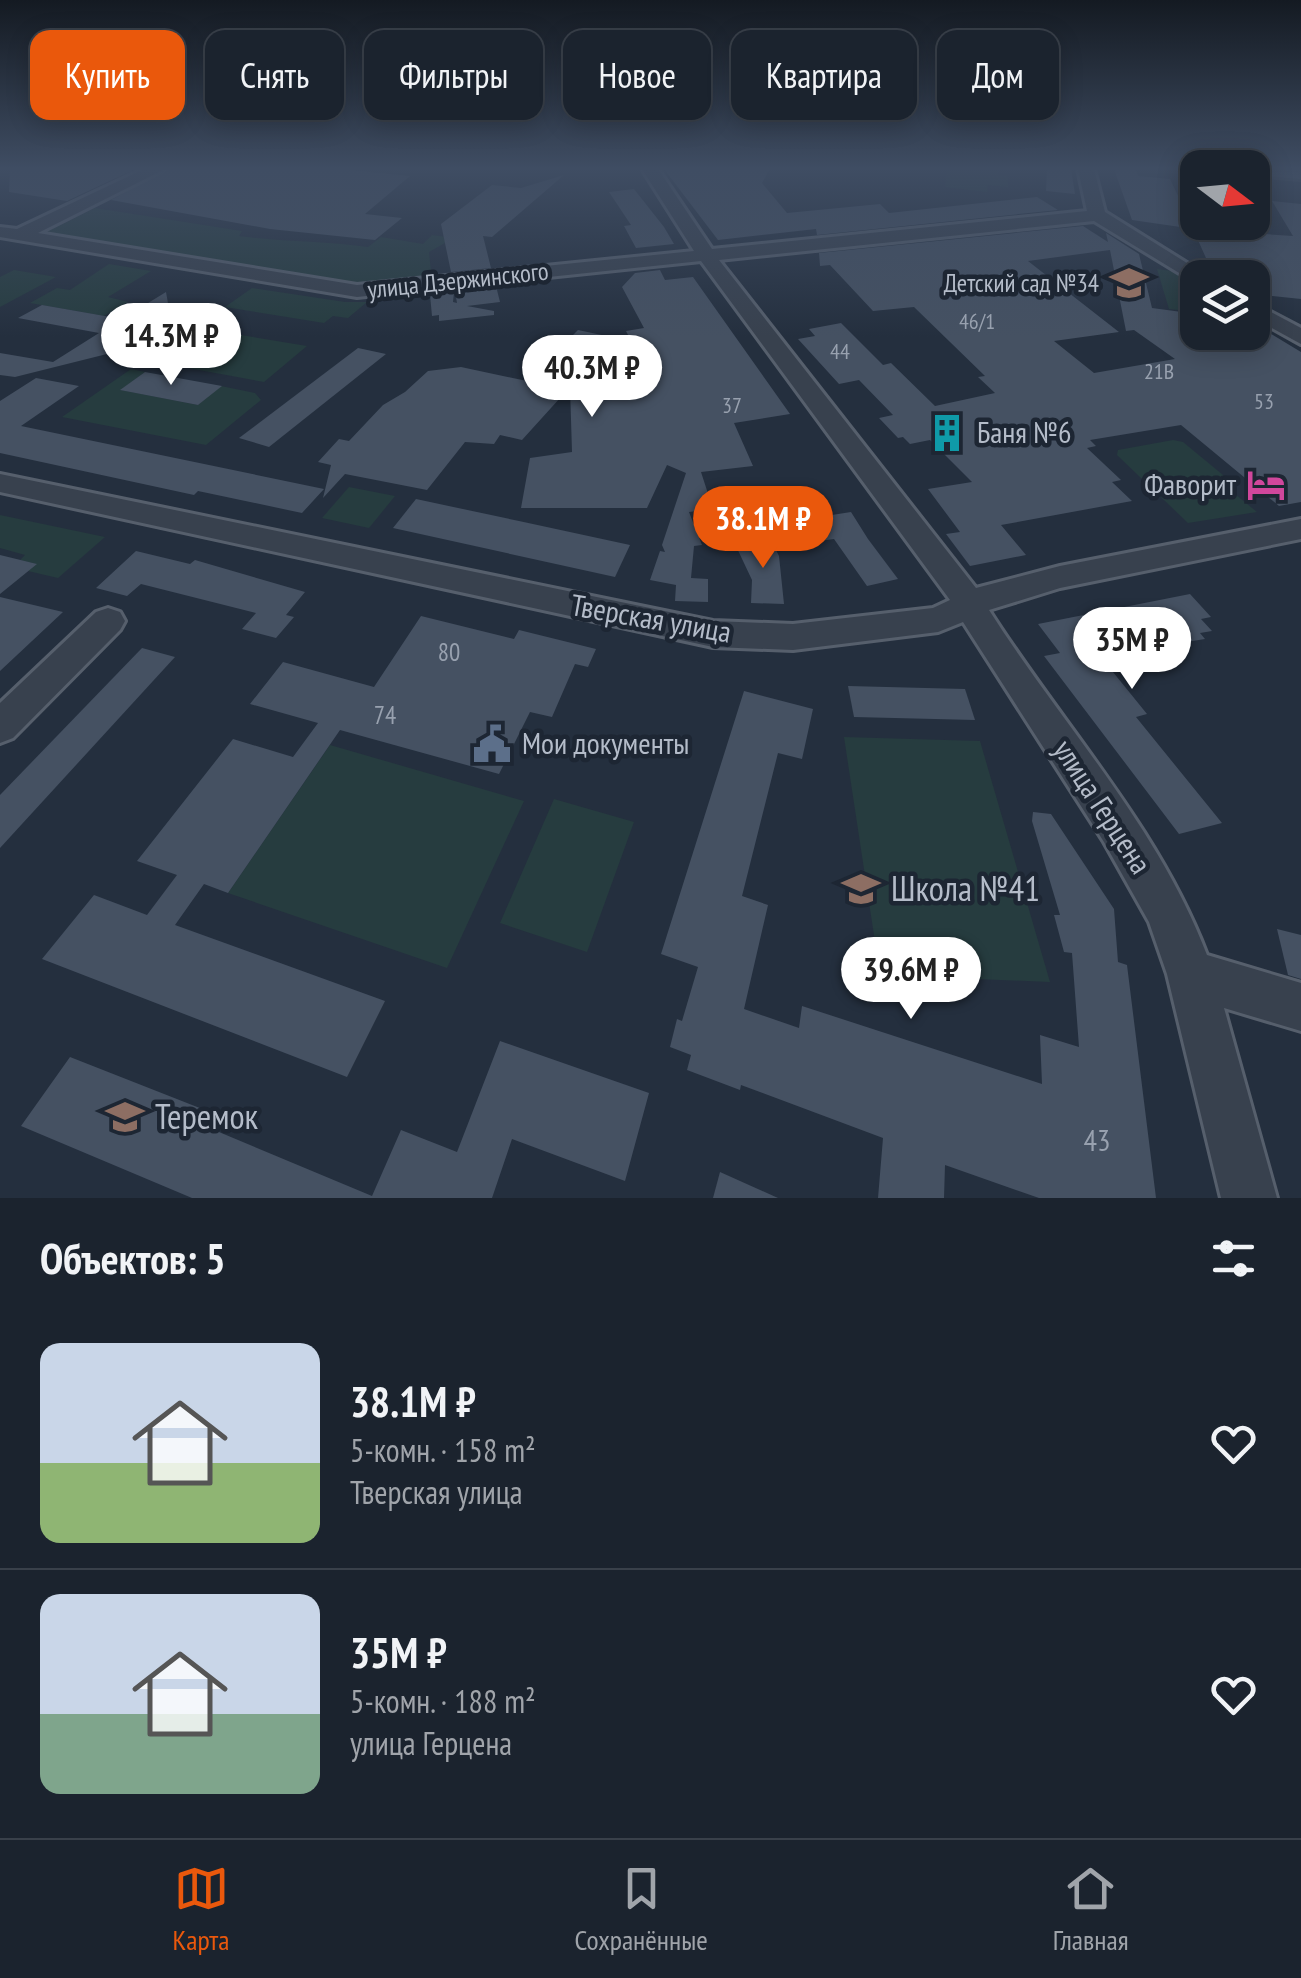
<!DOCTYPE html>
<html lang="ru">
<meta charset="utf-8">
<style>
body{margin:0;font-family:"PT Sans Narrow",sans-serif;background:#282f3a;color:#f1f3f6;height:100vh;display:flex;flex-direction:column;font-size:38px;white-space:nowrap}
*{box-sizing:border-box;margin:0}
p{font-size:32px;color:#a0a4aa}
.icon{flex:none;width:55px;height:55px;fill:none;stroke:currentColor;stroke-width:2;stroke-linecap:round;stroke-linejoin:round}
.map{position:relative;height:1198px;overflow:hidden}
.drawer{display:flex;flex-direction:column;background:#1b232e;flex:1}
.drawer>*{flex:none}
.hud{position:absolute;left:30px;top:30px;width:1242px;height:90px;display:flex;gap:20px}
.needle{width:65px;rotate:106deg}
.fabs{position:absolute;left:1180px;top:150px;display:grid;gap:20px}
.fabs a{display:grid;place-items:center;width:90px;height:90px;border-radius:20px;background:#1b232e;box-shadow:0 5px 25px #0003,0 0 0 2px #39404a;font-size:50px}
.price{position:absolute;translate:-50% -85px;padding:0 22px;border-radius:35px;background:#fff;color:#222;font-size:32px;line-height:65px;filter:drop-shadow(0 2px 5px #0008)}
.price::after{content:'';position:absolute;left:50%;top:60px;width:30px;height:22px;margin-left:-15px;background:inherit;clip-path:polygon(0 0,100% 0,50% 100%)}
.price.active{background:#ea580c;color:#fff}
ul{padding:0;list-style:none}
li{display:flex;align-items:center;gap:30px;height:250px;padding:0 40px}
li+li{border-top:2px solid #39404a}
li span{display:grid;place-items:center;flex:none;width:280px;height:200px;border-radius:20px;color:#555}
li>.icon{margin-inline-start:auto}
span .icon{width:120px;height:120px;fill:#fffc;stroke-width:1}
li b{font-size:42px}
h2{display:flex;justify-content:space-between;align-items:center;height:120px;padding:0 40px;font-size:42px}
.tag{padding:0 35px;border-radius:20px;background:#1b232e;box-shadow:0 5px 25px #0003,0 0 0 2px #39404a;font-size:35px;line-height:90px}
.tag.active{background:#ea580c;color:#fff}
.menu{display:flex;justify-content:space-around;align-items:center;height:140px;border-top:2px solid #39404a;background:#1b232e;font-size:28px;color:#a0a4aa}
.menu a{display:grid;justify-items:center;gap:5px}
.menu .active{color:#ea580c}
.map>svg:first-child{display:block}
.green{fill:#263c3f}
.building{fill:#455162;fill-rule:evenodd}
.lines{fill:none;stroke-linecap:round;stroke-linejoin:round}
.minor-casing{stroke:#565f6c;stroke-width:6}
.major-casing{stroke:#414a57;stroke-width:6}
.minor{fill:#38414e;fill-rule:evenodd}
.major{fill:#56606e;fill-rule:evenodd}
.labels{text-anchor:middle;stroke-width:9;stroke-linejoin:round;paint-order:stroke}
.far-number-label{font-size:22px;fill:#98a1af}
.far-street-label{font-size:25px;fill:#b4bcc9;stroke:#1d2633}
.far-poi-label{font-size:25px;fill:#b4bcc9;stroke:#1d2633;text-anchor:end}
.number-label{font-size:25px;fill:#98a1af}
.poi-label{font-size:30px;fill:#b4bcc9;stroke:#1d2633;text-anchor:start}
.street-label{font-size:30px;fill:#b4bcc9;stroke:#1d2633}
.near-number-label{font-size:30px;fill:#98a1af}
.near-poi-label{font-size:35px;fill:#b4bcc9;stroke:#1d2633;text-anchor:start}
</style>
<div class="map">
<svg width="1301" height="1198" viewBox="0 0 1301 1198">
<rect width="100%" height="100%" fill="#242f3e"/>
<g class="green">
<polygon points="947,169 998,169 998,175 1008,176 1008,187 988,185 987,192 945,187"/>
<path d="M 95,208 L 242,231 L 239,236 C 283,242 324,241 368,247 L 381,237 L 423,244 L 432,235 L 454,238 L 429,252 L 432,281 L 358,287 L 39,236 Z"/>
<polygon points="109,264 151,271 108,297 128,302 104,316 30,303 57,288 70,290"/>
<polygon points="1157,269 1172,271 1197,288 1197,320 1186,311 1169,309"/>
<polygon points="14,270 56,277 0,307 0,277"/>
<polygon points="252,288 345,302 367,302 348,318 333,316 324,323 225,307"/>
<polygon points="193,327 307,346 264,382 145,360"/>
<polygon points="131,369 145,372 121,390 198,405 221,386 255,393 261,400 206,445 62,417"/>
<polygon points="1173,440 1183,442 1223,475 1230,490 1257,512 1188,523 1117,455 1118,450"/>
<polygon points="349,487 395,496 369,528 322,518"/>
<polygon points="0,515 105,537 58,578 28,571 36,564 20,560 25,555 0,548"/>
<polygon points="844,737 980,741 1050,982 880,975"/>
<polygon points="330,745 524,801 447,968 228,893"/>
<polygon points="554,799 634,822 587,952 500,923"/>
</g>
<g class="building">
<polygon points="10,169 135,169 67,201 9,192"/>
<polygon points="168,169 340,169 410,176 365,214 402,218 375,240 270,229 111,200"/>
<polygon points="664,169 770,169 762,183 787,213 880,204 889,213 1037,197 1058,210 817,235 816,229 718,240"/>
<polygon points="1047,169 1071,169 1075,194 1046,191"/>
<polygon points="1114,169 1136,169 1138,176 1170,179 1194,229 1132,220"/>
<polygon points="564,175 492,237 483,236 491,268 451,272 441,224 492,185 521,188"/>
<polygon points="634,189 664,227 674,244 636,248 624,226 631,225 609,192"/>
<polygon points="1272,201 1301,204 1301,299 1252,294 1252,278 1233,278 1223,260 1206,258 1193,229 1293,236"/>
<path d="M 1083,226 L 1108,242 L 1106,233 L 1139,254 L 1152,308 L 1182,312 L 1186,321 L 1198,320 L 1198,340 L 1263,329 L 1301,352 L 1301,502 L 1279,506 L 1181,425 L 1090,440 L 1096,446 L 1087,448 L 1121,480 L 1112,482 L 1132,501 L 1001,525 L 1026,555 L 970,566 L 946,534 L 960,532 L 928,489 L 972,482 L 930,440 L 910,444 L 903,437 L 898,438 L 879,418 L 893,415 L 859,380 L 839,384 L 798,339 L 815,336 L 809,329 L 841,323 L 883,365 L 891,363 L 935,406 L 995,393 L 978,377 L 985,376 L 914,307 L 873,311 L 830,265 L 820,266 L 819,253 ZM 1110,250 L 1126,331 L 1134,330 L 1175,359 L 1094,373 L 1054,341 L 1119,332 L 1028,261 Z"/>
<polygon points="660,270 665,280 693,277 790,414 734,423 753,466 701,472 713,509 689,512 702,545 694,546 691,578 708,579 708,602 675,601 676,585 650,580 660,551 665,552 662,545 686,473 667,465 647,508 521,508 530,458 572,452 570,387 522,440 500,435 494,444 465,442 427,490 345,474 323,498 331,465 318,462 339,439 349,441 383,405 405,392 428,371 461,367 527,381 578,330 616,338 578,379 649,376 626,331 644,328 622,287 635,273"/>
<polygon points="496,286 500,302 467,306 494,311 494,315 439,321 439,315 432,316 430,295 454,292 453,302 457,303 455,291"/>
<polygon points="166,292 172,326 124,358 107,354 15,377 0,375 0,353 53,362 99,333 18,318 42,305 122,319"/>
<polygon points="358,348 386,354 269,447 239,438"/>
<polygon points="145,372 222,386 198,405 120,390"/>
<polygon points="36,378 79,386 21,426 324,489 302,513 198,491 194,495 0,453 0,401"/>
<polygon points="416,499 519,521 630,545 615,577 393,528"/>
<polygon points="851,512 868,539 898,579 867,586 834,539 805,543 793,521"/>
<polygon points="770,538 779,556 784,604 751,603 752,580 735,544"/>
<polygon points="136,551 190,564 195,560 305,592 286,615 294,617 276,638 242,629 256,613 141,584 127,596 96,588"/>
<polygon points="0,555 37,564 0,594"/>
<polygon points="1190,594 1211,617 1201,619 1212,631 1200,633 1205,639 1100,656 1147,714 1136,717 1222,823 1179,834 1044,656 1060,653 1038,624"/>
<polygon points="0,597 63,612 0,671"/>
<polygon points="421,616 514,639 519,630 596,649 588,667 575,664 552,717 530,712 499,774 340,730 228,893 204,884 175,925 385,1001 347,1077 42,959 94,895 147,915 177,875 137,861 233,739 293,757 318,723 250,704 283,662 374,687"/>
<polygon points="142,648 175,657 0,848 0,795"/>
<polygon points="848,686 965,689 975,720 854,717"/>
<polygon points="744,691 813,709 802,759 778,753 742,896 768,905 744,1009 799,1028 802,1006 1042,1084 1040,1035 1079,1047 1072,953 1064,952 1054,915 1060,915 1032,821 1033,812 1051,814 1114,909 1118,962 1127,965 1156,1198 1039,1198 945,1165 944,1198 878,1198 883,1138 741,1085 740,1090 687,1070 691,1055 670,1047 677,1019 682,1021 698,967 661,954"/>
<polygon points="1277,929 1301,935 1301,979 1288,975"/>
<polygon points="500,1041 649,1093 625,1181 512,1139 492,1198 192,1198 21,1126 70,1057 215,1114 207,1127 372,1196 401,1130 457,1152"/>
<polygon points="720,1172 778,1198 713,1198"/>
</g>
<g class="lines">
<g class="minor-casing">
<g id="minor">
<path d="M 144,169 L 165,169 L 38,233 L 357,285 L 694,251 L 642,169 L 658,169 L 712,249 L 1087,211 L 1078,169 L 1094,169 L 1105,212 L 1211,278 L 1198,278 L 1198,283 L 1194,282 L 1094,221 L 719,260 L 976,588 L 1060,566 L 1301,519 L 1301,539 L 1060,588 L 989,610 C 1062,725 1158,826 1207,955 L 1301,983 L 1301,1031 L 1224,1008 L 1277,1198 L 1221,1198 L 1167,974 L 1149,922 L 1104,842 L 963,622 L 938,632 L 793,650 L 713,647 L 0,492 L 0,474 L 713,621 L 793,624 L 933,608 L 950,600 L 701,261 L 357,297 L 0,237 L 0,227 L 17,229 Z"/>
<polygon points="1252,302 1301,328 1301,344 1252,317"/>
<polygon points="108,608 120,612 125,621 120,630 13,738 0,743 0,703 96,612"/>
</g>
</g>
<g class="major-casing">
<polygon id="major" points="1252,169 1301,169 1301,179 1257,175 1252,174"/>
</g>
<use href="#minor" class="minor"/>
<use href="#major" class="major"/>
</g>
<linearGradient id="sky" x2="0" y2="1"><stop stop-color="#141a22"/><stop offset="0.5" stop-color="#3f4d63"/><stop offset="1" stop-color="#3f4d63" stop-opacity="0"/></linearGradient>
<rect width="1301" height="337" fill="url(#sky)"/>
<defs>
<g id="school-bare" transform="scale(3)"><path d="M0-5L7-2L0 1L-7-2ZM-4 1L0 2.5L4 1V4Q0 6-4 4Z" fill="#8d6e63" stroke="#1d2633" stroke-width="2.5" paint-order="stroke"/></g>
<g id="building-bare" transform="scale(3)"><path d="M-4-6H4V6H1V3H-1V6H-4ZM-2.5-4.3h1.7v1.8h-1.7ZM.8-4.3h1.7v1.8H.8ZM-2.5-1h1.7V.8h-1.7ZM.8-1h1.7V.8H.8Z" fill="#0f9aa8" stroke="#1d2633" stroke-width="2.5" paint-order="stroke"/></g>
<g id="hotel-bare" transform="scale(3)"><path d="M-6-4.5h1.5V1H6V5H4.5V3h-9V5H-6ZM-4 0a1.8 1.8 0 1 1 3.6 0ZM.5 0V-2.5h3Q6-2.5 6 0Z" fill="#d1479c" stroke="#1d2633" stroke-width="2.5" paint-order="stroke"/></g>
<g id="civic-bare" transform="scale(3)"><path d="M-.6-6.5H3V-4.5H.6V-3L4-1V1h2V6H-6V1h2V-1L-.6-3ZM-1.2 2.5V6h2.4V2.5Z" fill="#5c6f8a" stroke="#1d2633" stroke-width="2.5" paint-order="stroke"/></g>
</defs>
<g fill-rule="evenodd">
<use href="#school-bare" x="1129" y="283"/>
<use href="#building-bare" x="947" y="433"/>
<use href="#hotel-bare" x="1266" y="485"/>
<use href="#civic-bare" x="492" y="744"/>
<use href="#school-bare" x="861" y="889"/>
<use href="#school-bare" x="125" y="1117"/>
</g>
<g class="labels">
<g class="far-number-label">
<text x="977" y="329">46/1</text>
<text x="840" y="359">44</text>
<text x="1159" y="379">21В</text>
<text x="1264" y="409">53</text>
<text x="732" y="413">37</text>
</g>
<g class="far-street-label">
<text transform="translate(458 280) rotate(-6)" y="9">улица Дзержинского</text>
</g>
<g class="far-poi-label">
<text x="1099" y="292">Детский сад №34</text>
</g>
<g class="number-label">
<text x="449" y="661">80</text>
<text x="385" y="724">74</text>
</g>
<g class="poi-label">
<text x="977" y="443">Баня №6</text>
<text x="1236" y="495" text-anchor="end">Фаворит</text>
<text x="522" y="754">Мои документы</text>
</g>
<g class="street-label">
<text transform="translate(651 619) rotate(10)" y="10">Тверская улица</text>
<text transform="translate(1102 807) rotate(57)" y="10">улица Герцена</text>
</g>
<g class="near-number-label">
<text x="1097" y="1151">43</text>
</g>
<g class="near-poi-label">
<text x="891" y="901">Школа №41</text>
<text x="155" y="1129">Теремок</text>
</g>
</g>
</svg>
<div class="fabs">
<a><svg class="needle" viewBox="-14 -14 28 28"><path d="M0-13l5 13h-10z" fill="#e53935"/><path d="M0 13l5-13h-10z" fill="#a0a4aa"/></svg></a>
<a><svg class="icon" aria-label="layers" viewBox="0 0 24 24"><path d="M12 4l9 5-9 5-9-5zM3 14l9 5 9-5"/></svg></a>
</div>
<b class="price" style="left:171px;top:388px">14.3M ₽</b>
<b class="price" style="left:592px;top:420px">40.3M ₽</b>
<b class="price active" style="left:763px;top:571px">38.1M ₽</b>
<b class="price" style="left:1132px;top:692px">35M ₽</b>
<b class="price" style="left:911px;top:1022px">39.6M ₽</b>
<div class="hud">
<a class="tag active">Купить</a>
<a class="tag">Снять</a>
<a class="tag">Фильтры</a>
<a class="tag">Новое</a>
<a class="tag">Квартира</a>
<a class="tag">Дом</a>
</div>
</div>
<section class="drawer">
<h2>Объектов: 5<svg class="icon" aria-label="filters" viewBox="0 0 24 24"><path d="M4 7h16M4 17h16"/><circle cx="9" cy="7" r="2"/><circle cx="15" cy="17" r="2"/></svg></h2>
<ul>
<li><span style="background:linear-gradient(#c9d6e8 60%,#8fb573 0)"><svg class="icon" aria-label="home" viewBox="0 0 24 24"><path d="M3 11l9-7 9 7M6 9v11h12V9"/></svg></span><div><b>38.1M ₽</b><p>5-комн. · 158 m²</p><p>Тверская улица</p></div><svg class="icon" aria-label="heart" viewBox="0 0 24 24"><path d="M12 20l-8-8c-3-5 5-10 8-4 3-6 11-1 8 4z"/></svg></li>
<li><span style="background:linear-gradient(#c9d6e8 60%,#7fa58c 0)"><svg class="icon" aria-label="home" viewBox="0 0 24 24"><path d="M3 11l9-7 9 7M6 9v11h12V9"/></svg></span><div><b>35M ₽</b><p>5-комн. · 188 m²</p><p>улица Герцена</p></div><svg class="icon" aria-label="heart" viewBox="0 0 24 24"><path d="M12 20l-8-8c-3-5 5-10 8-4 3-6 11-1 8 4z"/></svg></li>
</ul>
</section>
<nav class="menu">
<a class="active"><svg class="icon" aria-label="map" viewBox="0 0 24 24"><path d="M3 6l6-2 6 2 6-2v14l-6 2-6-2-6 2zM9 4v14M15 6v14"/></svg>Карта</a>
<a><svg class="icon" aria-label="saved" viewBox="0 0 24 24"><path d="M7 4h10v16l-5-4-5 4z"/></svg>Сохранённые</a>
<a><svg class="icon" aria-label="home" viewBox="0 0 24 24"><path d="M3 11l9-7 9 7M6 9v11h12V9"/></svg>Главная</a>
</nav>
